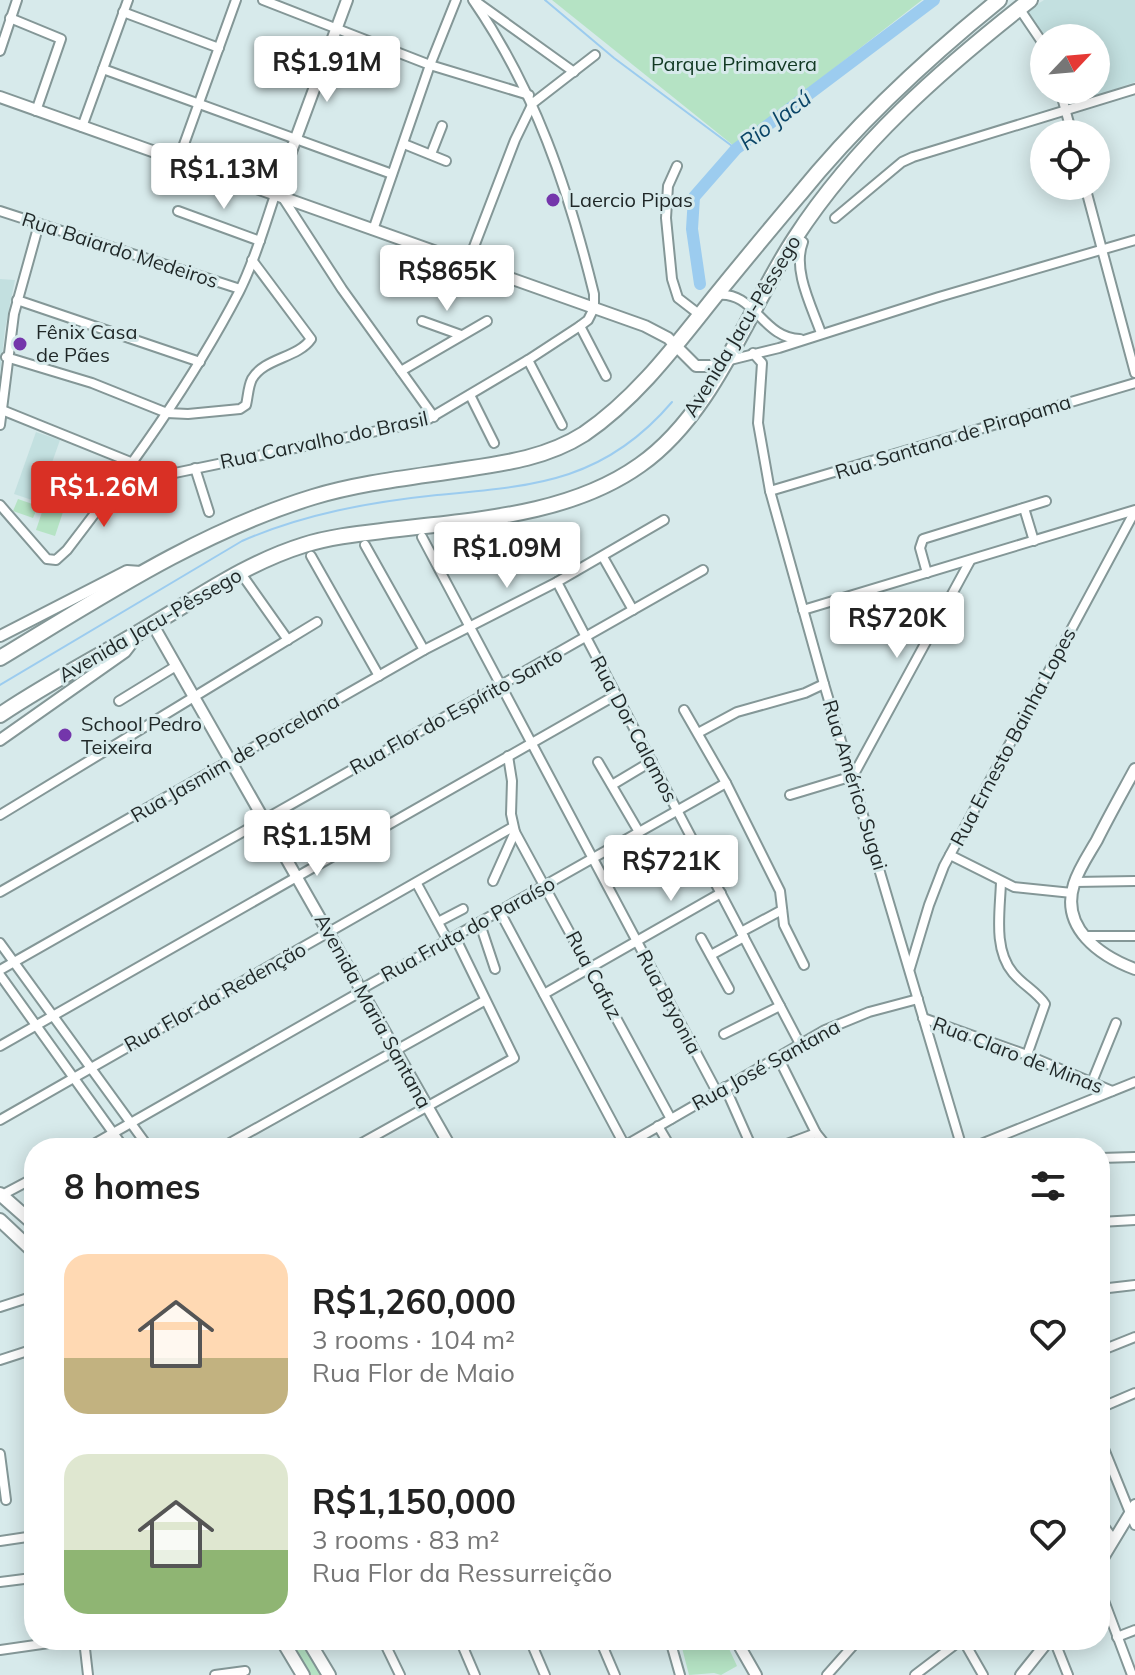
<!DOCTYPE html>
<meta charset="utf-8">
<style>
body{margin:0;font-family:Mulish,sans-serif;background:#f6f6f6;color:#222;height:100vh;display:flex;flex-direction:column;font-size:30px;white-space:nowrap}
*{box-sizing:border-box;margin:0}
p{font-size:26px;color:#767676}
.icon{flex:none;width:44px;height:44px;fill:none;stroke:currentColor;stroke-width:2;stroke-linecap:round;stroke-linejoin:round}
.map{position:relative;flex:1;overflow:hidden}
.drawer{position:absolute;left:24px;top:1138px;width:1086px;height:512px;display:flex;flex-direction:column;background:#fff;border-radius:32px;box-shadow:0 4px 20px #0003}
.drawer>*{flex:none}
.needle{width:52px;rotate:64deg}
.controls{position:absolute;left:1030px;top:24px;display:grid;gap:16px}
.controls a{display:grid;place-items:center;width:80px;height:80px;border-radius:50%;background:#fff;box-shadow:0 4px 20px #0003;font-size:40px}
.price{position:absolute;translate:-50% -68px;padding:0 18px;border-radius:8px;background:#fff;color:#222;font-size:26px;line-height:52px;filter:drop-shadow(0 2px 4px #0008)}
.price::after{content:'';position:absolute;left:50%;top:48px;width:24px;height:18px;margin-left:-12px;background:inherit;clip-path:polygon(0 0,100% 0,50% 100%)}
.price.current{background:#d93025;color:#fff}
ul{padding:0;list-style:none}
li{display:flex;align-items:center;gap:24px;height:200px;padding:0 40px}
li span{display:grid;place-items:center;flex:none;width:224px;height:160px;border-radius:24px;color:#555}
li>.icon{margin-inline-start:auto}
span .icon{width:96px;height:96px;fill:#fffc;stroke-width:1}
li b{font-size:34px}
h2{display:flex;justify-content:space-between;align-items:center;height:96px;padding:0 40px;font-size:34px}
.map>svg:first-child{display:block}
.built{fill:#c3e0e0}
.green{fill:#b5e3c4}
.lines{fill:none;stroke-linecap:round;stroke-linejoin:round}
.stream{stroke:#9cccef;stroke-width:2}
.river{stroke:#9cccef;stroke-width:12}
.minor-casing{stroke:#849797;stroke-width:12}
.tertiary-casing{stroke:#849797;stroke-width:14}
.secondary-casing{stroke:#849797;stroke-width:16}
.trunk-casing{stroke:#849797;stroke-width:18}
.minor{stroke:#fff;stroke-width:8}
.tertiary{stroke:#fff;stroke-width:10}
.secondary{stroke:#fff;stroke-width:12}
.trunk{stroke:#fff;stroke-width:14}
.poi-dot{fill:#7436ab;stroke:#d7eaeb;stroke-width:3}
.labels{text-anchor:middle;stroke-width:6;stroke-linejoin:round;paint-order:stroke}
.park-label{font-size:20px;fill:#113923;stroke:#d7eaeb}
.poi-label{font-size:20px;fill:#1f2727;stroke:#d7eaeb;text-anchor:start}
.street-label{font-size:20px;fill:#1f2727;stroke:#d7eaeb}
.water-label{font-size:22px;font-style:italic;fill:#0a4567;stroke:#d7eaeb}
</style>
<div class="map">
<svg width="1135" height="1675" viewBox="0 0 1135 1675">
<rect width="100%" height="100%" fill="#d7eaeb"/>
<g class="built">
<polygon points="1044,0 1135,0 1135,82 1070,105 1066,90 1096,90 1096,38 1045,38 1027,11"/>
<polygon points="0,279 15,280 5,329 0,374"/>
<polygon points="36,432 60,440 38,502 14,494"/>
</g>
<g class="green">
<polygon points="552,0 922,0 734,146"/>
<polygon points="18,499 38,506 33,518 13,511"/>
<polygon points="45,503 64,509 55,536 36,530"/>
<polygon points="289,1640 302,1640 322,1675 309,1675"/>
<polygon points="680,1640 725,1640 737,1666 721,1675 714,1673 689,1675"/>
</g>
<g class="lines">
<g class="stream">
<polyline points="545,0 614,58 736,149"/>
<path d="M 0,685 L 242,541 C 304,514 370,502 437,495 C 534,486 604,482 672,402"/>
</g>
<polyline class="river" points="700,284 692,229 694,197 736,149 934,0"/>
<g class="minor-casing">
<g id="minor">
<polyline points="263,0 430,65 529,95"/>
<polyline points="478,3 574,72"/>
<polyline points="1019,8 1044,45"/>
<polyline points="123,12 219,48"/>
<polyline points="10,18 61,39 36,111"/>
<polyline points="0,51 17,0"/>
<polyline points="276,64 318,80"/>
<polyline points="103,69 392,174"/>
<polyline points="1060,90 1072,134"/>
<polyline points="82,127 128,0"/>
<polyline points="404,144 446,161"/>
<polyline points="431,154 442,126"/>
<polyline points="178,161 236,0"/>
<polyline points="677,166 668,186 666,218 672,279 678,298 700,315"/>
<polyline points="1085,186 1135,373"/>
<polyline points="283,198 342,289 434,417"/>
<polyline points="0,211 240,289"/>
<polyline points="178,211 260,241"/>
<polyline points="835,218 902,162 913,157 1135,89"/>
<polyline points="373,230 430,65 456,0"/>
<path d="M 795,237 L 803,242 C 792,270 812,307 821,333"/>
<polyline points="467,265 515,140 533,103 595,55"/>
<path d="M 717,295 C 754,290 763,339 800,339"/>
<polyline points="17,300 200,362"/>
<polyline points="422,321 461,335"/>
<polyline points="580,326 606,376"/>
<polyline points="753,353 762,363 758,423 770,491 824,684 962,1148"/>
<path d="M 6,357 L 92,383 L 167,413 L 188,414 L 240,409 L 246,405 C 248,397 248,387 252,379 C 264,358 298,358 311,339 L 252,260"/>
<polyline points="528,360 562,425"/>
<polyline points="726,361 779,348 939,297 1135,240"/>
<polyline points="401,371 487,321"/>
<polyline points="470,395 494,443"/>
<polyline points="2,410 133,463 138,481"/>
<polyline points="0,425 14,314 39,224"/>
<polyline points="195,468 209,512"/>
<path d="M 117,485 L 425,421 L 528,360 L 580,326 L 588,320 L 594,308 L 594,294 C 568,188 535,90 473,0"/>
<polyline points="770,491 1135,383"/>
<path d="M 0,505 L 47,559 L 56,560 L 67,550 C 130,468 191,384 239,292 C 254,262 264,228 275,195"/>
<polyline points="1024,508 1034,541"/>
<polyline points="422,537 717,1092"/>
<polyline points="365,545 424,650"/>
<polyline points="311,556 379,676"/>
<polyline points="603,557 633,610"/>
<polyline points="240,572 288,640"/>
<polyline points="927,573 920,548 923,539 1046,501"/>
<polyline points="557,582 800,1044"/>
<polyline points="803,610 1135,510"/>
<polyline points="119,701 176,666"/>
<polyline points="684,710 726,783 780,891 784,925 804,965"/>
<polyline points="698,733 737,712 805,693 824,684"/>
<polyline points="598,762 639,832"/>
<polyline points="612,785 652,761"/>
<polyline points="790,795 853,776 970,561"/>
<polyline points="0,815 317,622"/>
<polyline points="515,832 671,1119"/>
<polyline points="950,855 1014,887 1072,893"/>
<polyline points="641,876 696,845"/>
<polyline points="493,881 515,832 511,814 512,781 508,756"/>
<path d="M 1001,882 C 1000,912 993,949 1013,973 C 1023,985 1037,992 1045,1004 L 1027,1055"/>
<polyline points="1075,882 1135,881"/>
<polyline points="417,884 448,941"/>
<polyline points="0,892 424,650 557,582 664,520"/>
<polyline points="500,912 625,1146"/>
<polyline points="438,922 463,909"/>
<polyline points="480,924 495,969"/>
<polyline points="741,932 782,910"/>
<polyline points="1084,936 1135,936"/>
<polyline points="701,938 729,989"/>
<polyline points="0,943 149,1148"/>
<polyline points="711,955 744,937"/>
<polyline points="910,968 929,905 944,866 1135,511"/>
<polyline points="0,970 703,570"/>
<polyline points="0,975 124,1148"/>
<polyline points="544,994 721,893"/>
<polyline points="923,1018 1027,1055 1112,1091"/>
<polyline points="724,1034 780,1006"/>
<polyline points="0,1046 616,695"/>
<polyline points="778,1057 816,1133 828,1148"/>
<polyline points="1092,1082 1116,1023"/>
<polyline points="725,1087 752,1148"/>
<polyline points="0,1120 513,827"/>
<polyline points="658,1126 671,1148"/>
<polyline points="87,1148 355,995 365,987 726,783"/>
<polyline points="221,1148 484,1001"/>
<polyline points="353,1148 514,1058 455,937"/>
<polyline points="492,1148 498,1144"/>
<polyline points="621,1148 825,1030 869,1012 918,999"/>
<polyline points="776,1148 816,1133"/>
<polyline points="971,1148 1135,1082"/>
<polyline points="1100,1158 1135,1157"/>
<polyline points="2,1195 34,1178"/>
<polyline points="1100,1222 1135,1220"/>
<polyline points="1100,1289 1135,1285"/>
<polyline points="0,1307 28,1298 34,1308"/>
<polyline points="1100,1351 1135,1337"/>
<polyline points="0,1360 34,1349"/>
<polyline points="1100,1408 1135,1393"/>
<polyline points="1100,1439 1135,1525"/>
<polyline points="0,1454 6,1500"/>
<polyline points="1100,1521 1114,1540"/>
<polyline points="0,1541 34,1536"/>
<polyline points="0,1582 32,1578 33,1583"/>
<polyline points="1100,1590 1132,1675"/>
<polyline points="1117,1637 1135,1630"/>
<polyline points="84,1640 88,1675"/>
<polyline points="383,1640 400,1675"/>
<polyline points="460,1640 475,1675"/>
<polyline points="530,1640 545,1675"/>
<polyline points="600,1640 615,1675"/>
<polyline points="670,1640 680,1675"/>
<polyline points="963,1640 983,1675"/>
<polyline points="1054,1640 1068,1675"/>
<polyline points="0,1650 70,1640"/>
<polyline points="215,1675 245,1671"/>
<polyline points="827,1675 858,1640"/>
<polyline points="915,1675 961,1640"/>
</g>
</g>
<g class="tertiary-casing">
<g id="tertiary">
<polyline points="0,97 645,326 668,338 696,366 712,366 725,362"/>
<polyline points="275,195 347,0"/>
<polyline points="153,625 451,1148"/>
<polyline points="0,636 127,571 141,572"/>
<polyline points="0,740 125,652 138,635"/>
<path d="M 1135,769 C 1122,793 1109,816 1097,840 C 1089,854 1079,868 1074,884 C 1060,928 1100,956 1135,969"/>
<polyline points="1100,1563 1135,1505"/>
<polyline points="736,1640 756,1675"/>
<polyline points="1021,1675 1049,1640"/>
</g>
</g>
<g class="secondary-casing">
<g id="secondary">
<polyline points="0,1194 34,1224"/>
<polyline points="0,1220 34,1252"/>
<polyline points="282,1640 303,1675"/>
<polyline points="308,1640 329,1675"/>
</g>
</g>
<g class="trunk-casing">
<g id="trunk">
<path d="M 0,658 C 101,597 199,532 313,497 C 363,482 415,477 466,469 C 507,463 548,457 584,434 C 637,398 676,345 716,295 C 743,262 771,228 799,195 C 858,122 926,59 999,0"/>
<path d="M 0,715 C 49,682 102,655 153,624 C 202,595 249,562 304,545 C 329,537 356,534 382,531 C 468,520 567,517 640,465 C 714,413 747,311 795,238 C 856,144 942,69 1030,0"/>
</g>
</g>
<use href="#minor" class="minor"/>
<use href="#tertiary" class="tertiary"/>
<use href="#secondary" class="secondary"/>
<use href="#trunk" class="trunk"/>
</g>
<g class="poi-dot">
<circle cx="553" cy="200" r="8"/>
<circle cx="20" cy="344" r="8"/>
<circle cx="65" cy="735" r="8"/>
</g>
<g class="labels">
<g class="park-label">
<text x="734" y="71">Parque Primavera</text>
</g>
<g class="poi-label">
<text x="569" y="207">Laercio Pipas</text>
<text x="36" y="339">Fênix Casa<tspan x="36" dy="23">de Pães</tspan></text>
<text x="81" y="731">School Pedro<tspan x="81" dy="23">Teixeira</tspan></text>
</g>
<g class="street-label">
<text transform="translate(120 250) rotate(18)" y="7">Rua Baiardo Medeiros</text>
<text transform="translate(742 326) rotate(-59)" y="7">Avenida Jacu-Pêssego</text>
<text transform="translate(953 437) rotate(-17)" y="7">Rua Santana de Pirapama</text>
<text transform="translate(324 440) rotate(-12)" y="7">Rua Carvalho do Brasil</text>
<text transform="translate(150 625) rotate(-30)" y="7">Avenida Jacu-Pêssego</text>
<text transform="translate(456 711) rotate(-29)" y="7">Rua Flor do Espírito Santo</text>
<text transform="translate(634 729) rotate(62)" y="7">Rua Dor Calamos</text>
<text transform="translate(1013 737) rotate(-62)" y="7">Rua Ernesto Bainha Lopes</text>
<text transform="translate(235 758) rotate(-30)" y="7">Rua Jasmim de Porcelana</text>
<text transform="translate(855 785) rotate(73)" y="7">Rua Américo Sugai</text>
<text transform="translate(468 929) rotate(-29)" y="7">Rua Fruta do Paraíso</text>
<text transform="translate(594 975) rotate(62)" y="7">Rua Cafuz</text>
<text transform="translate(215 997) rotate(-29)" y="7">Rua Flor da Redenção</text>
<text transform="translate(669 1002) rotate(62)" y="7">Rua Bryonia</text>
<text transform="translate(373 1011) rotate(61)" y="7">Avenida Maria Santana</text>
<text transform="translate(1018 1055) rotate(21)" y="7">Rua Claro de Minas</text>
<text transform="translate(766 1065) rotate(-29)" y="7">Rua José Santana</text>
</g>
<g class="water-label">
<text transform="translate(775 120) rotate(-37)" y="8">Rio Jacú</text>
</g>
</g>
</svg>
<div class="controls">
<a><svg class="needle" viewBox="-14 -14 28 28"><path d="M0-13l5 13h-10z" fill="#e53935"/><path d="M0 13l5-13h-10z" fill="#767676"/></svg></a>
<a><svg class="icon" aria-label="locate" viewBox="0 0 24 24"><circle cx="12" cy="12" r="6"/><path d="M12 2v4M12 18v4M2 12h4M18 12h4"/></svg></a>
</div>
<b class="price" style="left:327px;top:104px">R$1.91M</b>
<b class="price" style="left:224px;top:211px">R$1.13M</b>
<b class="price" style="left:447px;top:313px">R$865K</b>
<b class="price current" style="left:104px;top:529px">R$1.26M</b>
<b class="price" style="left:507px;top:590px">R$1.09M</b>
<b class="price" style="left:897px;top:660px">R$720K</b>
<b class="price" style="left:317px;top:878px">R$1.15M</b>
<b class="price" style="left:671px;top:903px">R$721K</b>
<section class="drawer">
<h2>8 homes<svg class="icon" aria-label="filters" viewBox="0 0 24 24"><path d="M4 7h16M4 17h16"/><circle cx="9" cy="7" r="2"/><circle cx="15" cy="17" r="2"/></svg></h2>
<ul>
<li><span style="background:linear-gradient(#ffd9b3 65%,#c2b280 0)"><svg class="icon" aria-label="home" viewBox="0 0 24 24"><path d="M3 11l9-7 9 7M6 9v11h12V9"/></svg></span><div><b>R$1,260,000</b><p>3 rooms · 104 m²</p><p>Rua Flor de Maio</p></div><svg class="icon" aria-label="heart" viewBox="0 0 24 24"><path d="M12 20l-8-8c-3-5 5-10 8-4 3-6 11-1 8 4z"/></svg></li>
<li><span style="background:linear-gradient(#dfe7d0 60%,#8fb573 0)"><svg class="icon" aria-label="home" viewBox="0 0 24 24"><path d="M3 11l9-7 9 7M6 9v11h12V9"/></svg></span><div><b>R$1,150,000</b><p>3 rooms · 83 m²</p><p>Rua Flor da Ressurreição</p></div><svg class="icon" aria-label="heart" viewBox="0 0 24 24"><path d="M12 20l-8-8c-3-5 5-10 8-4 3-6 11-1 8 4z"/></svg></li>
</ul>
</section>
</div>
